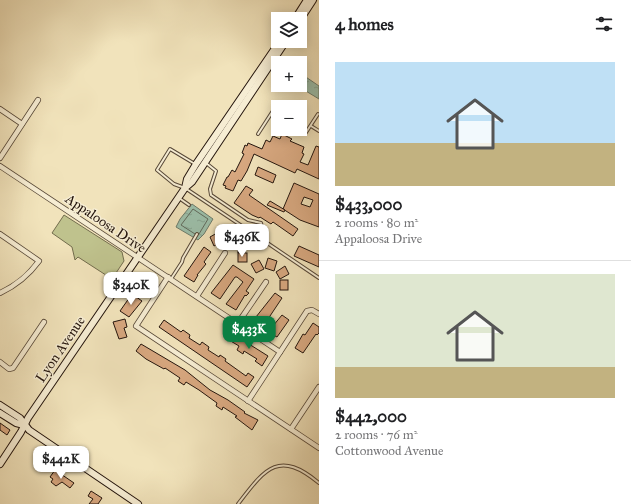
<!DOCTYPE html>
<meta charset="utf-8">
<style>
body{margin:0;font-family:"IM FELL Great Primer",serif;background:#f2f2f2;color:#202124;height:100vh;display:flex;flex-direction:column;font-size:15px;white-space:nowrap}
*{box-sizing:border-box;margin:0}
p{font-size:13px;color:#757577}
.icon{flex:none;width:22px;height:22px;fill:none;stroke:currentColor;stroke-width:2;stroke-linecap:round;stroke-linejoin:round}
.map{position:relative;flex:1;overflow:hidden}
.drawer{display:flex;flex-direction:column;background:#fff;width:312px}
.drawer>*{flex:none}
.controls{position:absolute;left:271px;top:12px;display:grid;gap:8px}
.controls a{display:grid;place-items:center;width:36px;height:36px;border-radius:0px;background:#fff;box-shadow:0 2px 10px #0003;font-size:20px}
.price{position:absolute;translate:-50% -34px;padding:0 9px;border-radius:8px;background:#fff;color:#222;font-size:13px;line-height:26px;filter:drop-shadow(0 1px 2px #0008)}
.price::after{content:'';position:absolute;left:50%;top:24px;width:12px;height:9px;margin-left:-6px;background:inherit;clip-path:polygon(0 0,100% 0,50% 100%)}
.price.active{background:#0b8043;color:#fff}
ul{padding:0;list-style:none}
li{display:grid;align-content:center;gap:8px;height:212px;padding:0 16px}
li+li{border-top:1px solid #e0e0e0}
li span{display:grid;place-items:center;height:124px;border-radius:0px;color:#555}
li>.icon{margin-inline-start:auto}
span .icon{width:72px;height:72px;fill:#fffc;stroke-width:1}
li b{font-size:17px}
h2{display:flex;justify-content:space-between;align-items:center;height:48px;padding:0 16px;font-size:17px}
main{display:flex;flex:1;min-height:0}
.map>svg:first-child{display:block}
.green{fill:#bfc28d;stroke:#726c4d}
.water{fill:url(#water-ripples);stroke:#6c7b6b}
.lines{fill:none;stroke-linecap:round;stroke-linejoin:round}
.shore{stroke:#606a5c;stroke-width:1}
.building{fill:#d8a880;stroke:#24150d;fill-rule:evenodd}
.lane-casing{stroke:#574838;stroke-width:4}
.street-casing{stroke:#574838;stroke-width:6}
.secondary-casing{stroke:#24150d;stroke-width:8}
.lane{stroke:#f6edd3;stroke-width:2}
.street{stroke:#f6edd3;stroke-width:4.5}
.secondary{stroke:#f6edd3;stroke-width:6}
.labels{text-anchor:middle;stroke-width:3;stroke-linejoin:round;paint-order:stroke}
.street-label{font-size:14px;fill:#24150d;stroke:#f6edd3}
</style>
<main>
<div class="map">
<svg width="319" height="504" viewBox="0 0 319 504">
<defs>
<pattern id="water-ripples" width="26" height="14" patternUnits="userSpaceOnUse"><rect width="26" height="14" fill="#9cbfaa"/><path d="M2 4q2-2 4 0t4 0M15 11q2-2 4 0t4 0" fill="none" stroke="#86a391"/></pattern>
</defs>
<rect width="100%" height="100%" fill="#f1e3bb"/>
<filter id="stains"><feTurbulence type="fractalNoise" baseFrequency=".005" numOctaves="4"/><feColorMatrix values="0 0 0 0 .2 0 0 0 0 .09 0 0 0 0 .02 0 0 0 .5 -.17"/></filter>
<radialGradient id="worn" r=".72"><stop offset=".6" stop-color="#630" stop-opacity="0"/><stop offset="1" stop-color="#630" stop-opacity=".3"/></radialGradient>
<polygon class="green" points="64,215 122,252 124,261 112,279 78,257 75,260 72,247 52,233"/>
<g class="water">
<polygon points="300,73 319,86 319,99 296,85 300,85"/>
<polygon points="192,204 213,219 204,234 198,240 176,227 180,219"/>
</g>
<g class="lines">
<polyline class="shore" points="195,234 181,225 193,209 208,219 199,234"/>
</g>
<g class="building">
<polygon points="282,134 292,139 290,141 304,147 302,153 304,154 300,162 308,165 316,146 319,147 319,179 297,169 295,173 254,154 247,171 241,181 238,180 233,191 225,188 226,186 223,185 227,177 228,177 232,170 235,172 244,154 242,153 245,145 247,146 248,143 262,149 266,140 270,142 273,136 280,139"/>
<polygon points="258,167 276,175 273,183 255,175"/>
<path d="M 294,183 L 319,194 L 319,227 L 300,220 L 283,209 ZM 304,197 L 313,200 L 310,207 L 301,204 Z"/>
<polygon points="246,186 253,190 249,195 298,229 293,236 273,222 271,224 260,217 259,218 252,215 234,203"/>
<polygon points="270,201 285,210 284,212 267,205"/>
<polygon points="226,230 234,232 230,242 222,240"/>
<polygon points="217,233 221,242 214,246 210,237"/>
<polygon points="239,237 246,244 238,253 238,248 233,243"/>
<polygon points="299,246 319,255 319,267 294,256"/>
<polygon points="204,247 211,252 204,262 206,264 197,275 198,275 194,282 184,276"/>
<rect x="238" y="253" width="9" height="9"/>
<polygon points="268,258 277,261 274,271 265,268"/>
<polygon points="259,260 264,269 256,273 251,264"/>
<polygon points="233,265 254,279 246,291 249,293 246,296 245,295 236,310 226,304 243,282 237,277 235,277 220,299 211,293"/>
<polygon points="285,266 289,274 280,279 276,272"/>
<rect x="280" y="280" width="8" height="10"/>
<polygon points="275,293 282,298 262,328 252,322"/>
<polygon points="132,294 142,301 129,317 120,311"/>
<polygon points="282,315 289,320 277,337 268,332"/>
<polygon points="125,319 127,327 124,328 127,337 119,339 113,322"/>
<polygon points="164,320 181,332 183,330 190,335 189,338 200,345 202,342 209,347 208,350 219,357 220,355 226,359 225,361 246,376 248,373 254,377 247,387 159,327"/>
<polygon points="313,323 319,327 319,333 317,335 316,334 303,353 295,348 303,334 305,335"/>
<polygon points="233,334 268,356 262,366 255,361 257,359 244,351 243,354 237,350 239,346 229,340"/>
<polygon points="141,344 185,370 210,390 228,400 245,412 244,413 258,420 252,430 235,417 237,416 223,407 222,410 216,406 217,403 199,390 186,382 184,385 178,381 180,378 165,368 164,369 146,359 136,351"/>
<polygon points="0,423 10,430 7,435 0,430"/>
<polygon points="55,470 74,483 70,488 62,482 56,486 51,482 53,479 50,477"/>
<polygon points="91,491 102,498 98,504 89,504 93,499 88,496"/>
</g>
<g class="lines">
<g class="lane-casing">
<g id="lane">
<polyline points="272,65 278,69"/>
<polyline points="311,126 319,131"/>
<polyline points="258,134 278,103"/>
<polyline points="299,134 305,134 318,114"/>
<polyline points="195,164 170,149 157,170 174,184 185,188 257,236 262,227 261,223 248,220 211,195 210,189 216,171 206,163"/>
<polyline points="179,198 189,205"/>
<polyline points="257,236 319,278"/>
<polyline points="171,279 182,262 183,258 197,234"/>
<path d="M 238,504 C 265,469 278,449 319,483"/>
</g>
</g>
<g class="street-casing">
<g id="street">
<polyline points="0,109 22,124"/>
<polyline points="0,158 38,100"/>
<polyline points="0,166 280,352"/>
<path d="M 0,234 L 39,261 C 28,276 17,285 0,293"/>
<polyline points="168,277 136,326 319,448"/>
<polyline points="197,296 225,253"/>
<polyline points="238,323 266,282"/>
<polyline points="0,362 9,369 13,368 44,322"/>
<polyline points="248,401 307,311 312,310 319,314"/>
<polyline points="291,429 319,387"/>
</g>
</g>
<g class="secondary-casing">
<g id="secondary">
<polyline points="295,19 307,0"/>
<polyline points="300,20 313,0"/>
<polyline points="185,188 187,179 196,164 280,41"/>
<polyline points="0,405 20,418 29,430 138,504"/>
<polyline points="0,413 16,423 24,425"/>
<polyline points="0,464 21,432 28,418 185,188 192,182 286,41"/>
</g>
</g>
<use href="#lane" class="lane"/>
<use href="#street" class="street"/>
<use href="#secondary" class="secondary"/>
</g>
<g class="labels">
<g class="street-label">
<text transform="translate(106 223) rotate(34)" y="5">Appaloosa Drive</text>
<text transform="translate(60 349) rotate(-56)" y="5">Lyon Avenue</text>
</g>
</g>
<rect width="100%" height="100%" filter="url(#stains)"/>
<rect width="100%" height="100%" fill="url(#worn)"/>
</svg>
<div class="controls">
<a><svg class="icon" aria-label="layers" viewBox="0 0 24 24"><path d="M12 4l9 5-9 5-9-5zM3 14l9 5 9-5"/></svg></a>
<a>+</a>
<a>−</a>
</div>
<b class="price" style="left:242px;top:258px">$436K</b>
<b class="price" style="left:131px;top:306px">$340K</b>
<b class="price active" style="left:249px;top:350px">$433K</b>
<b class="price" style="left:61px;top:480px">$442K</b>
</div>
<section class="drawer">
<h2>4 homes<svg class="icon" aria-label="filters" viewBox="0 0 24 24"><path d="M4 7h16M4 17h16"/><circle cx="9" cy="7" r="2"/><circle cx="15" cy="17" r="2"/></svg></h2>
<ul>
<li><span style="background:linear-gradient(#bfe0f5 65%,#c2b280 0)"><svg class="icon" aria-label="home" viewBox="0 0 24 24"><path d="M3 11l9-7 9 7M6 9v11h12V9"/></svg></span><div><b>$433,000</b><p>2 rooms · 80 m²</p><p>Appaloosa Drive</p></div></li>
<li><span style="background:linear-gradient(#dfe7d0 75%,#c2b280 0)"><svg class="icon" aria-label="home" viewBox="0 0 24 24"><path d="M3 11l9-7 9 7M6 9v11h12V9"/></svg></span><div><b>$442,000</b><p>2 rooms · 76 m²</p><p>Cottonwood Avenue</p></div></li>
</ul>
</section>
</main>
